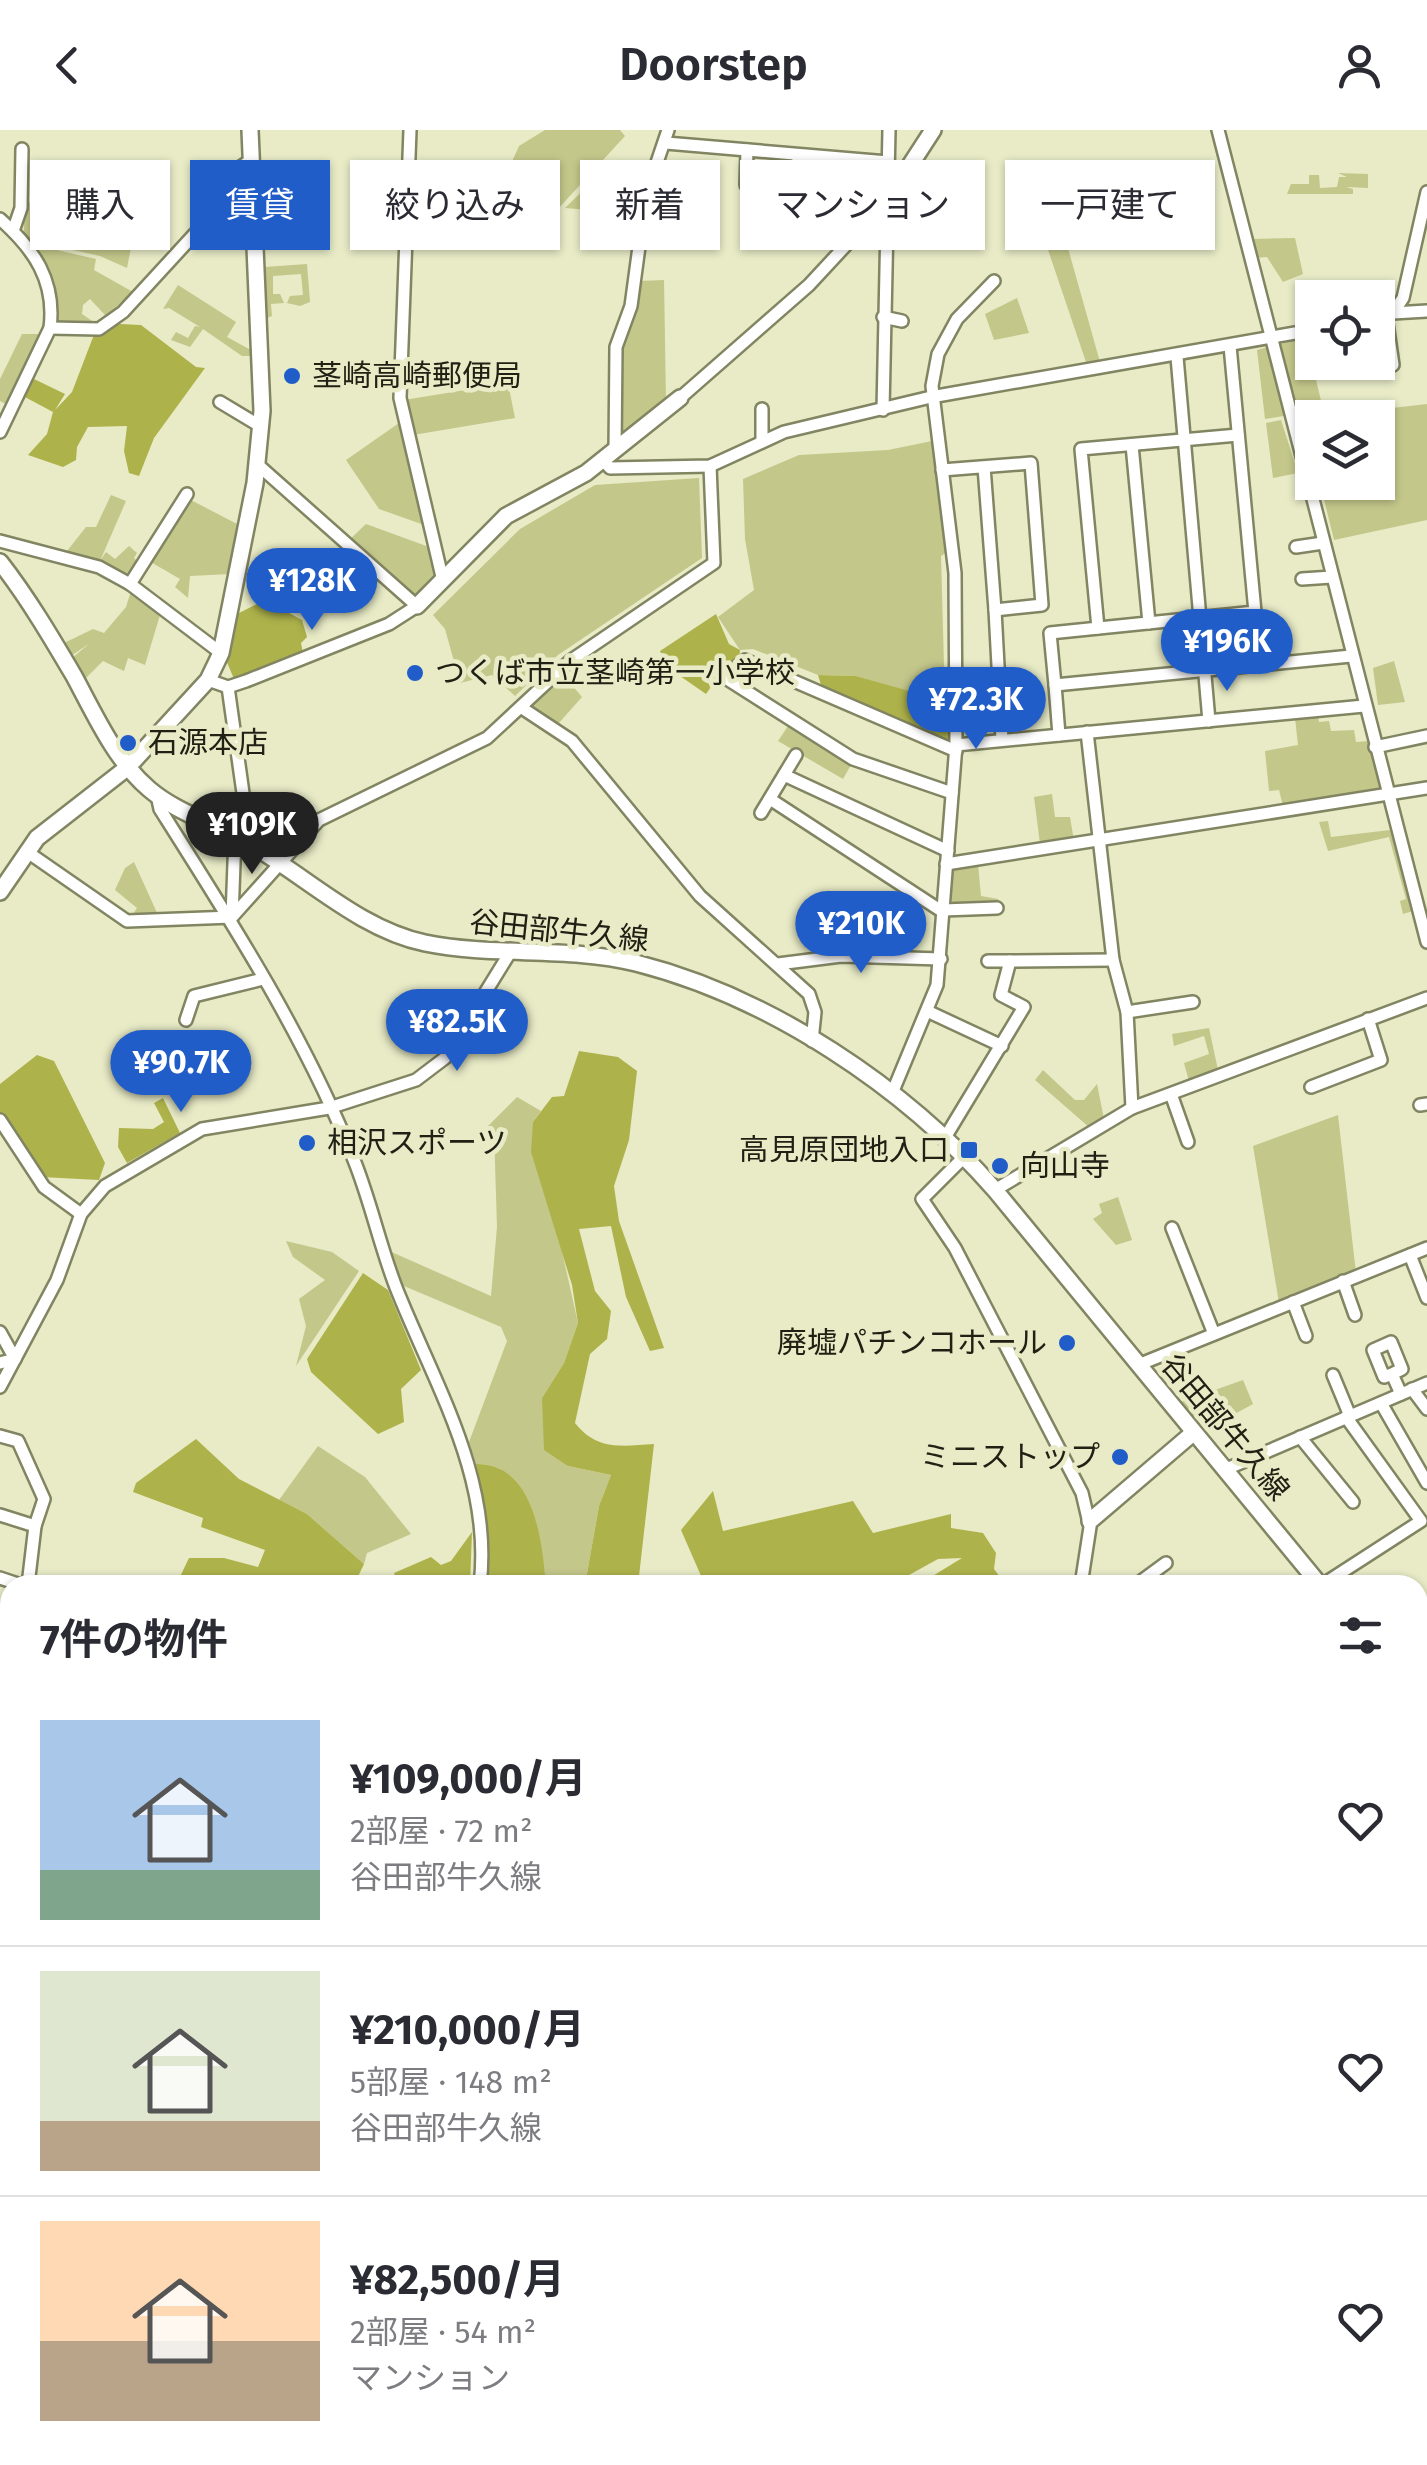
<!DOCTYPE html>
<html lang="ja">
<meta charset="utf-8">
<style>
body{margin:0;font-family:"Fira Sans","Noto Sans JP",sans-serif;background:#f7f7f7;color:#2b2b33;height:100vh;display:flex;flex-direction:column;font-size:38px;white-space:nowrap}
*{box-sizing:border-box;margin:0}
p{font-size:32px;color:#7c7c81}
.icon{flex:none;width:55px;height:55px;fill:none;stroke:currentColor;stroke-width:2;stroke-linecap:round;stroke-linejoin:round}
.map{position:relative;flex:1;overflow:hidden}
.panel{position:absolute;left:0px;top:1445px;width:1428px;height:890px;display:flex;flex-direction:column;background:#fff;border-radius:30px 30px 0 0;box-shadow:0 2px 8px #0004}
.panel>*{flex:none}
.guide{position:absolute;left:30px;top:30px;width:1368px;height:90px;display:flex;gap:20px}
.tools{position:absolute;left:1295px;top:150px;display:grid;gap:20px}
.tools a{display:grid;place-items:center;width:100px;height:100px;border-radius:0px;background:#fff;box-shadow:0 2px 8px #0004;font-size:50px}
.price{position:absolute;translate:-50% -85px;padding:0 22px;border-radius:35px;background:#205dc9;color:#fff;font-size:32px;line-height:65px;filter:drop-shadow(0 2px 5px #0008)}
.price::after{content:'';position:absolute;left:50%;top:60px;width:30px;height:22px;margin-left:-15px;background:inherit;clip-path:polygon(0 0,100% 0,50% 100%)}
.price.active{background:#222;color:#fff}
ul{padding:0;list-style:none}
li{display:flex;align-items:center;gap:30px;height:250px;padding:0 40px}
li+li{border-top:2px solid #e1e1e2}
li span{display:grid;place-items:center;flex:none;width:280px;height:200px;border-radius:0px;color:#555}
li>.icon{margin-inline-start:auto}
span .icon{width:120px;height:120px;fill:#fffc;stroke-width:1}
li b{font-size:42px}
h2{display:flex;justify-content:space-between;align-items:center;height:120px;padding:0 40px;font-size:42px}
.chip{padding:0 35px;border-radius:0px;background:#fff;box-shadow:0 2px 8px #0004;font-size:35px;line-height:90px}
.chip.active{background:#205dc9;color:#fff}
header{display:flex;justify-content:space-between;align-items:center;height:130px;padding:0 40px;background:#fff;font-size:45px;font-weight:600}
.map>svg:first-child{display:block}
.green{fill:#c3c78a}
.forest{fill:#aeb24b}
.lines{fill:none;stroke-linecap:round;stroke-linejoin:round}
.stream{stroke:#8c9aad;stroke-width:4}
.street-casing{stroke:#828562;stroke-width:16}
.secondary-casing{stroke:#828562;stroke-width:20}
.street{stroke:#fff;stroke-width:11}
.secondary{stroke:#fff;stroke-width:15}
.poi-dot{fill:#205dc9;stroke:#e8ebc6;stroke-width:4}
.labels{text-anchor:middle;stroke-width:9;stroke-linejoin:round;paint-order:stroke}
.poi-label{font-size:30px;fill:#202114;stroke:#e8ebc6;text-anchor:start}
.street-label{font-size:30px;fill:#202114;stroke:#e8ebc6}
</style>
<header><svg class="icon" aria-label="back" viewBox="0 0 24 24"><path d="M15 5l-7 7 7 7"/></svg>Doorstep<svg class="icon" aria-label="person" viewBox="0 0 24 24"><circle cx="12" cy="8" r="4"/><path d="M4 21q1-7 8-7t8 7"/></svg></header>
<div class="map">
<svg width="1427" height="2335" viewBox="0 0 1427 2335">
<rect width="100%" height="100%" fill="#e8ebc6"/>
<g class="green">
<polygon points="545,0 620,0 625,6 546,92 498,83 509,60 502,54 519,16"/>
<polygon points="602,42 643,61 638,84 565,78"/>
<polygon points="1338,43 1368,44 1368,58 1346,57 1353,59 1353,64 1287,64 1291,54 1309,54 1309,45 1319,45 1320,58 1337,57 1339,47 1347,47"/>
<polygon points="801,58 845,58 842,89 801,87"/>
<polygon points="23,71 135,97 127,138 100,126 32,111 24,103"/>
<polygon points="1057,79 1100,232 1087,235 1042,102"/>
<polygon points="1295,108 1303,144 1283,152 1267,127 1254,128 1251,109"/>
<polygon points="35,115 96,129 94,140 133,162 106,186 90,169 83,175 82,184 98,195 56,193 52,148"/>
<polygon points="307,134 310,172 300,176 287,173 290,166 303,165 301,144 273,146 273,164 280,164 284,173 271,174 272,186 267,188 265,137"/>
<polygon points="664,150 666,272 624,305 618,303 621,217 640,151"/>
<polygon points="178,155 236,192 227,207 249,219 253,212 254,226 242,226 203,199 190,217 171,210 176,202 188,208 195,196 200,197 169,178 163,179"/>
<polygon points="1017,168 1029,203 994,210 985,184"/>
<polygon points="22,204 41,204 9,276 0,271 0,249"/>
<polygon points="1296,208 1309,221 1324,283 1296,286 1279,215"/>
<polygon points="1268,217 1284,286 1265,289 1257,220"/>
<polygon points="508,253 515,288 413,305 404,270"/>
<polygon points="1427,274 1427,390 1334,410 1320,353 1378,352 1378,288 1312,288 1312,320 1305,288"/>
<polygon points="1281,290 1298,343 1273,348 1266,293"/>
<polygon points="402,291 427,396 379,379 346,330"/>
<polygon points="932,311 947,422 941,426 945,572 856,546 818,545 753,519 740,520 718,487 754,460 745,409 743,349 799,325 888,320"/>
<polygon points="699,348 702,428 558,525 515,566 492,545 460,553 445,499 433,485 520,399 595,355"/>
<polygon points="111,365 126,371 100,431 106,422 115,429 129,416 137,423 134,428 138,432 129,447 67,421 86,397 96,397"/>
<polygon points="189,369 239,395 230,444 190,446 188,468 175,457 180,449 149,431"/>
<polygon points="366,394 429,417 438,446 418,467 347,412"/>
<polygon points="131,461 160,485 145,535 128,528 124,541 103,531 84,550 72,528 90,513 71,526 64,513 93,499 104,503 126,477"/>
<polygon points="1394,531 1405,572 1378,575 1373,538"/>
<polygon points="562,543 582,567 558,594 529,577"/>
<polygon points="1318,586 1319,592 1329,591 1331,601 1354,600 1356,612 1369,611 1382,663 1283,676 1279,660 1269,661 1265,621 1298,615 1295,588"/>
<polygon points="788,596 852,633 843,649 778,611"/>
<polygon points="1052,664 1055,687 1070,687 1074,711 1040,714 1034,667"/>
<polygon points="1328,691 1331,707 1390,700 1413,781 1403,784 1400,771 1406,769 1389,707 1328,721 1319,692"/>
<polygon points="134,732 158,785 131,787 137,778 115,760 125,738"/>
<polygon points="978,734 981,766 998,769 999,775 951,775 953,739"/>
<polygon points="1209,898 1218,940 1189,951 1184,933 1209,924 1204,906 1174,916 1172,904"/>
<polygon points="1043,940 1075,970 1084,970 1097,954 1104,989 1090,998 1035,950"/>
<path d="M 517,967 L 541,981 L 533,992 L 578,1193 L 564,1233 L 542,1268 L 568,1336 L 611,1345 L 599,1376 L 585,1455 L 546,1455 C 541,1412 535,1333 476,1334 L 469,1312 L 507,1211 L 501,1197 L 404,1156 L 387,1120 L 491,1166 L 497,1097 L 494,1001 L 488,996 Z"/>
<polygon points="1338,985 1356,1143 1279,1173 1253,1016"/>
<polygon points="1118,1067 1132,1110 1116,1115 1093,1089 1102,1083 1099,1074"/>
<polygon points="286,1111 332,1122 359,1141 296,1236 306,1196 299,1169 325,1150 293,1127"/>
<polygon points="1243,1250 1253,1274 1231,1286 1219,1271 1193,1288 1181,1272"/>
<polygon points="318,1316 365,1347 411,1404 367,1423 364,1434 307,1384 279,1370"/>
</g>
<g class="forest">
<polygon points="120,194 141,195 196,237 205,238 154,308 139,346 129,343 124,321 127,296 88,297 77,317 76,330 63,337 28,325 47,304 53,282 23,266 32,248 65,264 55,280 72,262 95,202"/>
<polygon points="265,470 302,490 307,507 301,513 303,523 234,549 226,530 235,485"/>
<polygon points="716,484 729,514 740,520 739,529 725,537 706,564 667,537 660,521"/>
<polygon points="818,545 856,546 952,573 952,614 821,555"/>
<path d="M 579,921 L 618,927 L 637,941 L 629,1010 L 614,1056 L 619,1091 L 664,1218 L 650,1221 L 626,1167 L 611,1096 L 579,1099 L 595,1161 L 611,1181 L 607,1209 L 590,1224 L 575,1293 C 597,1321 622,1316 654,1314 L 638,1455 L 585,1455 L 599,1376 L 611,1345 L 568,1336 L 544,1320 L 542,1268 L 564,1233 L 578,1193 L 572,1155 L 531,1022 L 533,992 L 552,967 L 564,966 Z"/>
<polygon points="37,925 54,931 105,1033 99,1050 41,1047 0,983 0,954"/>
<polygon points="163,968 180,1003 127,1033 118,1017 119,998 153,999 164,992 154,973"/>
<polygon points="363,1143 388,1160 421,1240 401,1259 404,1292 378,1304 311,1242 307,1229"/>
<polygon points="196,1309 239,1349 307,1384 364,1434 354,1455 176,1455 189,1428 224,1428 258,1437 265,1420 201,1397 203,1388 133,1362 136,1353"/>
<path d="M 476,1334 C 535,1333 542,1412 546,1455 L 514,1455 L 509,1448 L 485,1455 L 489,1417 Z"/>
<polygon points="713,1361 723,1401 853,1371 873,1403 951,1384 951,1398 983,1403 996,1423 994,1439 1006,1455 918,1455 962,1428 938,1429 891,1455 705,1455 681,1400"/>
<polygon points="472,1402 470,1455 398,1455 394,1443 431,1427 441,1435 451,1431"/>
<polygon points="442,2325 622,2325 632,2335 450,2335"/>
<polygon points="743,2325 865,2325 862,2335 758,2335"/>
</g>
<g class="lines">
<g class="stream">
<polyline points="0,2146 10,2106"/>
<polyline points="747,2325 756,2335"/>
</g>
<g class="street-casing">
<g id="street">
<polyline points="410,0 400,268 443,451"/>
<polyline points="1218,0 1427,812"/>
<polyline points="666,13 888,32"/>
<polyline points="746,55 747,20"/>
<polyline points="407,78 456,78"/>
<polyline points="797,81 798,25"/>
<path d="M 0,89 C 34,119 56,151 50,198 L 0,302"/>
<polyline points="13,101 21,78 22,19"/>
<polyline points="1393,183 1427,181"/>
<polyline points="1386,186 1393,235"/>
<polyline points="883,187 902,191"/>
<polyline points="1378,188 1393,183 1403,168 1427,62"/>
<polyline points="50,198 99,199 123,182 224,72 242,36 251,30"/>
<polyline points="1177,227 1209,591"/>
<polyline points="680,268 809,155 887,71"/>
<polyline points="220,272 260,296"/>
<polyline points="883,280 889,0"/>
<polyline points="762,311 762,279"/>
<polyline points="1132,315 1149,493"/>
<polyline points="615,321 616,217 631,176 646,65 668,0"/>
<polyline points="603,330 610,338 710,336 784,302 931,267 1312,200"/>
<polyline points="942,340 1031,333 1042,475 995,480 984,337"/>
<polyline points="0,411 99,437 130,454 221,523"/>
<polyline points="1296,417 1323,413"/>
<polyline points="1302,449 1332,447"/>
<polyline points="130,454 187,364"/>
<polyline points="995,480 1002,610"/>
<polyline points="1098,498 1081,319 1238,305"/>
<polyline points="208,550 228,557 246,551 389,494 417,476 257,334"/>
<polyline points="1055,555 1050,503 1255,482 1230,216"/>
<polyline points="228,557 243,663 231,703"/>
<polyline points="522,578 572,611 700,766 809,864 815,882 812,911"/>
<polyline points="1087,602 1113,830 1127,882 1132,978"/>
<polyline points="1059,605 1055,555 1351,526"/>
<polyline points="956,615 1364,576"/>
<polyline points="1375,617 1427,606"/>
<polyline points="784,645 948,721"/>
<polyline points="952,663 853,629 724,547 745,530 956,621"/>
<path d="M 157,665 L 160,679 C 231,791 305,906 354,1030 C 371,1072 380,1117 397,1160 C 435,1255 493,1349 480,1455"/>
<polyline points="770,669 943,782"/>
<polyline points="761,683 796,625"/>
<polyline points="26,721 127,791 232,787 319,690 487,608 570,531 714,433 710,336"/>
<polyline points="946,734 1427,658"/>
<polyline points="943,780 997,778"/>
<polyline points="232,787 235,706"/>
<polyline points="988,831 1010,831"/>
<polyline points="778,834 841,826 941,829"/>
<polyline points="927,881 1002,916"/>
<polyline points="1127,882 1193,872"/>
<polyline points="186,890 194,866 263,849"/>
<polyline points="1311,957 1381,930 1368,889"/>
<polyline points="893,961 937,855 956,615 955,443 932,256 938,224 957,189 994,151"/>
<polyline points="1171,964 1188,1012"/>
<polyline points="1420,975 1427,974"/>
<polyline points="0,990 44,1057 81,1084"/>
<polyline points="946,1006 1024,877 1001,865 1010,831 1113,830"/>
<polyline points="965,1026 922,1069 955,1118 1082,1363 1090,1397 1081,1455"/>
<polyline points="995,1060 1132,978 1427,868"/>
<polyline points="1172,1098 1214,1204"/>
<polyline points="1410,1125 1427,1168"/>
<polyline points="1343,1151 1355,1185"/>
<polyline points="1293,1172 1306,1206"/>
<polyline points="0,1202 15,1229 0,1233"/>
<polyline points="1138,1235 1427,1118"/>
<polyline points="1392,1244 1384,1247 1373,1220 1391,1212 1402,1239 1392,1244 1401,1264"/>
<polyline points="1333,1245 1350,1286"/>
<polyline points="0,1257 57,1150 81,1084 105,1056 202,999 329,978 416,950 445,928 511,821"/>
<polyline points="1412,1259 1427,1279"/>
<polyline points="1381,1273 1427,1353"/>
<polyline points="0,1306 18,1311 44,1369 35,1396 28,1455"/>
<polyline points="1300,1307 1353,1372"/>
<polyline points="1224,1340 1427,1253"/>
<polyline points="0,1385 35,1396"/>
<polyline points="0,1448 21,1455"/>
<polyline points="1136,1455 1166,1433"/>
<polyline points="1322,1455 1421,1391 1346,1287"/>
<polyline points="0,1505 10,1508"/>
<polyline points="1418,1517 1427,1513"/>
<polyline points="0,1570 10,1543"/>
<polyline points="1418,1691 1427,1706"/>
<polyline points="0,1763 10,1766"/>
<polyline points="0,1909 10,1879"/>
<polyline points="1418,1922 1427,1913"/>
<polyline points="0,1946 10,1949"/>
<polyline points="1418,1967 1427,1972"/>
<polyline points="1418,2058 1427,2071"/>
<polyline points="0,2071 10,2041"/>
<polyline points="1418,2214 1427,2208"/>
<polyline points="1418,2282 1427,2293"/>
<polyline points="172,2325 174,2335"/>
<polyline points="334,2335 340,2325"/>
<polyline points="1126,2335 1147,2335"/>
<polyline points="1168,2335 1180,2325"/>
<polyline points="1203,2335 1203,2325"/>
<polyline points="1242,2335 1256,2325"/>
</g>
</g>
<g class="secondary-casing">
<g id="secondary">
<polyline points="887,71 933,0"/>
<path d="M 0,432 C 28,468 51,507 74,546 C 95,585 115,630 149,659 C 177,683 216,694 248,713 C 306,746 359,799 425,813 C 494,827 568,816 636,833 C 770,867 905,957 995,1060 L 1320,1455"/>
<polyline points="417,476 506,386 586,343 680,268"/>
<polyline points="0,762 37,708 128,637 208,550 221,523 255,353 262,281 250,0"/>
<polyline points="1090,1391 1193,1303"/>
<polyline points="1418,1578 1427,1591"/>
<polyline points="0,1739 10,1710"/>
<polyline points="949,2335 952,2325"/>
</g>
</g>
<use href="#street" class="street"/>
<use href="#secondary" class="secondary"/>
</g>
<g class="poi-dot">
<circle cx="292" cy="246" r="10"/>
<circle cx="415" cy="543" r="10"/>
<circle cx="128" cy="613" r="10"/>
<circle cx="307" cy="1013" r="10"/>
<rect x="959" y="1010" width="20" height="20" rx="5"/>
<circle cx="1000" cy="1036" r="10"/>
<circle cx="1067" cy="1213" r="10"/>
<circle cx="1120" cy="1327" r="10"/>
</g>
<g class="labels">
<g class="poi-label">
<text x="312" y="256">茎崎高崎郵便局</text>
<text x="435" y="553">つくば市立茎崎第一小学校</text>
<text x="148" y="623">石源本店</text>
<text x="327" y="1023">相沢スポーツ</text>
<text x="949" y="1030" text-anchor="end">高見原団地入口</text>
<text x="1020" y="1046">向山寺</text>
<text x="1047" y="1223" text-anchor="end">廃墟パチンコホール</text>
<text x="1100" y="1337" text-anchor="end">ミニストップ</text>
</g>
<g class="street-label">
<text transform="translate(559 801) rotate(6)" y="10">谷田部牛久線</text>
<text transform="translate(1225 1297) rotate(50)" y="10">谷田部牛久線</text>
</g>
</g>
</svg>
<div class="tools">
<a><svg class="icon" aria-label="locate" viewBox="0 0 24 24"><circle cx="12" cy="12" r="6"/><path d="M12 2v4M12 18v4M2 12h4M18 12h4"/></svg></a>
<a><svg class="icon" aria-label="layers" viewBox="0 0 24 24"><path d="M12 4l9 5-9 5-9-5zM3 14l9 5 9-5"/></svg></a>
</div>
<b class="price" style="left:312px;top:503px">¥128K</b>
<b class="price" style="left:1227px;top:564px">¥196K</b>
<b class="price" style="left:976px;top:622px">¥72.3K</b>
<b class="price active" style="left:252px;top:747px">¥109K</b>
<b class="price" style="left:861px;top:846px">¥210K</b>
<b class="price" style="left:457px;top:944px">¥82.5K</b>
<b class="price" style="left:181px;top:985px">¥90.7K</b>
<div class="guide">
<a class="chip">購入</a>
<a class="chip active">賃貸</a>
<a class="chip">絞り込み</a>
<a class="chip">新着</a>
<a class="chip">マンション</a>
<a class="chip">一戸建て</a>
</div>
<section class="panel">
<h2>7件の物件<svg class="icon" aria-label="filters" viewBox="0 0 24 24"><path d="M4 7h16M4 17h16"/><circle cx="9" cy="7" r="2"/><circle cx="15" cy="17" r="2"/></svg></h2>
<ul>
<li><span style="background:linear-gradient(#a9c7e8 75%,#7fa58c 0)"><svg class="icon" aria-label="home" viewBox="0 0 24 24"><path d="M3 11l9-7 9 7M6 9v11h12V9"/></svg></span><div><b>¥109,000/月</b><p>2部屋 · 72 m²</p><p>谷田部牛久線</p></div><svg class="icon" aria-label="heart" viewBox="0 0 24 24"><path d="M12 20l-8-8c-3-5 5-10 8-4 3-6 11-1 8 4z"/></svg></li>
<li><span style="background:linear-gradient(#dfe7d0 75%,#b9a48a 0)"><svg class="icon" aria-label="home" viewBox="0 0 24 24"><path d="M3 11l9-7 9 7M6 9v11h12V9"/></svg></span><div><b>¥210,000/月</b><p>5部屋 · 148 m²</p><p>谷田部牛久線</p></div><svg class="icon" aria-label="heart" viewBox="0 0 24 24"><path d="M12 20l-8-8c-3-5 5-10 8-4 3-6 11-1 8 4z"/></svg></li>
<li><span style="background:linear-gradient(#ffd9b3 60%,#b9a48a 0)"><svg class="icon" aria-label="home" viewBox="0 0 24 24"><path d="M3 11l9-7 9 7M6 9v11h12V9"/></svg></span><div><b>¥82,500/月</b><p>2部屋 · 54 m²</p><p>マンション</p></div><svg class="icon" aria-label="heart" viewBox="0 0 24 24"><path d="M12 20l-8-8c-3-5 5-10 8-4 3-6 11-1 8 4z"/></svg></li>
</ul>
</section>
</div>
